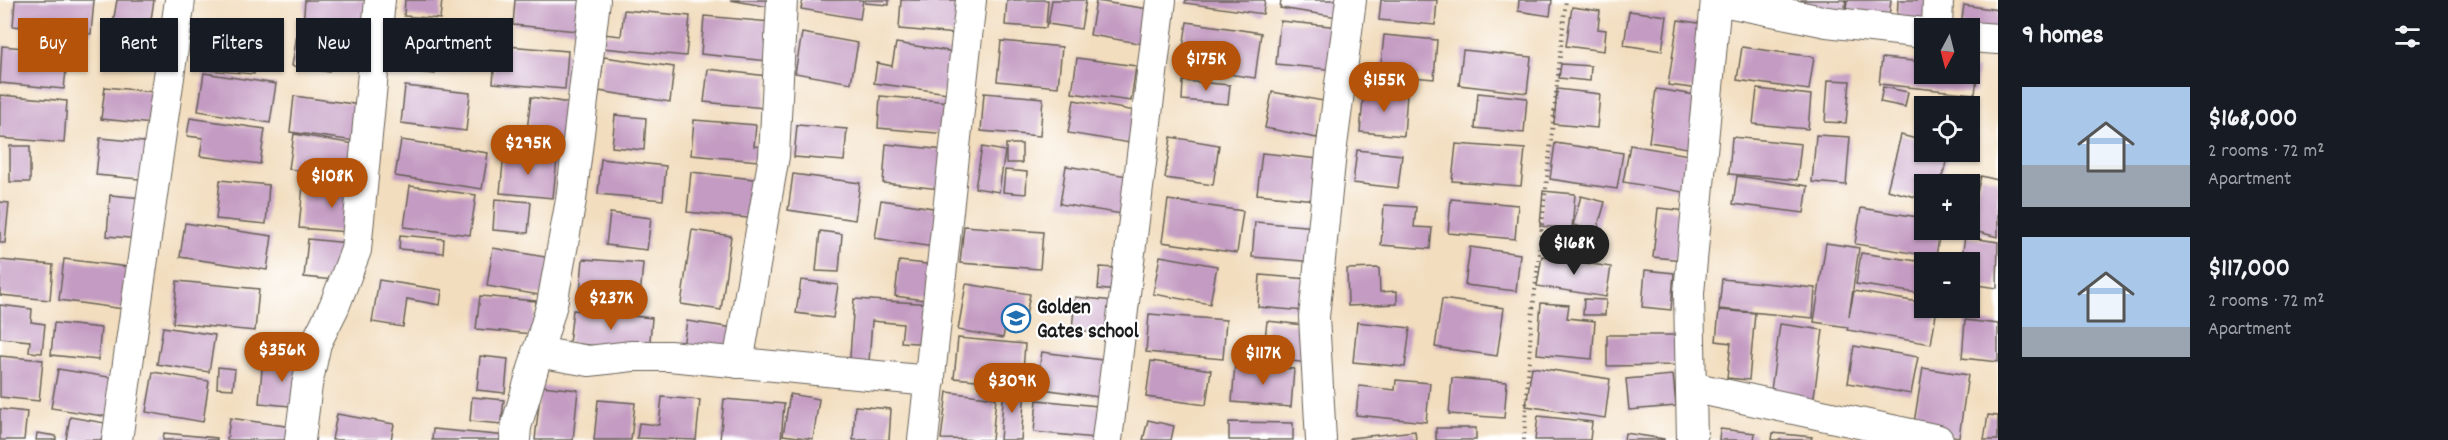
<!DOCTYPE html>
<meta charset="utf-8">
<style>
body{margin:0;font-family:Dekko,sans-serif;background:#242831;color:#f1f3f6;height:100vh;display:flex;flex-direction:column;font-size:22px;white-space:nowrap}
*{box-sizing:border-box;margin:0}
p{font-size:20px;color:#9ea1a6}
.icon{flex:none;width:33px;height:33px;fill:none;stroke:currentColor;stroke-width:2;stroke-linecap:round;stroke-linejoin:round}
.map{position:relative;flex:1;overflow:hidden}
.side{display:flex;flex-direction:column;background:#171b24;width:450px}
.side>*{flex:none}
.guide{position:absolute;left:18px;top:18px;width:570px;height:54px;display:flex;gap:12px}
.needle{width:39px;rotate:187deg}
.controls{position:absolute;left:1914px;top:18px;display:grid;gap:12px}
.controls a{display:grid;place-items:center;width:66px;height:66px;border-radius:0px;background:#171b24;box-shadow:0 2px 4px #0004;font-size:30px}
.price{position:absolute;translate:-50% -51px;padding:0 14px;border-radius:21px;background:#b45309;color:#fff;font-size:20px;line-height:39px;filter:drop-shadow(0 2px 3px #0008)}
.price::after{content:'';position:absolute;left:50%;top:36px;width:18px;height:14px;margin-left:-9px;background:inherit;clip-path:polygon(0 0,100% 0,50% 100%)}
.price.selected{background:#222;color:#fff}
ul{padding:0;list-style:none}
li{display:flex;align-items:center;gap:18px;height:150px;padding:0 24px}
li span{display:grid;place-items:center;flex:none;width:168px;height:120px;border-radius:0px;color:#555}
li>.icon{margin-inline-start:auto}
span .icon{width:72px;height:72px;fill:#fffc;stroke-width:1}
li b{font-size:26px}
h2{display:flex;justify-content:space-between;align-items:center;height:72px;padding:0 24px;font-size:26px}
.tag{padding:0 21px;border-radius:0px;background:#171b24;box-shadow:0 2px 4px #0004;font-size:21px;line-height:54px}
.tag.selected{background:#b45309;color:#fff}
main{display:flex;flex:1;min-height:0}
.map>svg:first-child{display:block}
.building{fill:#c49cc3}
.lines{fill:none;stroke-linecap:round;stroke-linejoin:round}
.street-casing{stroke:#676055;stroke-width:32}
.path{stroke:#676055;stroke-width:4;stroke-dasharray:1.5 4.5;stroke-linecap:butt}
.street{stroke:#fff;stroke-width:30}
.labels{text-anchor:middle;stroke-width:4.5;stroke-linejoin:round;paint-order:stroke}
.poi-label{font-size:21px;font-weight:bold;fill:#1c1c1c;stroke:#fff;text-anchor:start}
</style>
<main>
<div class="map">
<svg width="1998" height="440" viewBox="0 0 1998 440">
<rect width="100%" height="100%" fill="#fff"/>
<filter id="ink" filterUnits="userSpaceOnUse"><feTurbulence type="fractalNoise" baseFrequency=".0167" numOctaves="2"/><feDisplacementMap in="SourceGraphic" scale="12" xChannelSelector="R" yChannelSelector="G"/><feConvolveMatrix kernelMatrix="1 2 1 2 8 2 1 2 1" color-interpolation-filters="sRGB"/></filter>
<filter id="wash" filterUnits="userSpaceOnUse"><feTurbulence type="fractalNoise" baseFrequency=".008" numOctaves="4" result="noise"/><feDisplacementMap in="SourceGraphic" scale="24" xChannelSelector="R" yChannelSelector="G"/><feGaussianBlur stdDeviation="1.35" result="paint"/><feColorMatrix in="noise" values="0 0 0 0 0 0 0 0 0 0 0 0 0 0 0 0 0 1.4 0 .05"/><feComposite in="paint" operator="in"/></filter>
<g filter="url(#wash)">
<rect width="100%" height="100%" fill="#f2ddbe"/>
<g id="blocks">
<g class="building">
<polygon points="15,0 94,0 91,34 13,26"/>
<polygon points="117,0 154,0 145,58 108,52"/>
<polygon points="305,0 372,0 369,31 303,26"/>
<polygon points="405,0 442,0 440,19 404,16"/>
<polygon points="515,0 581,0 578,31 513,25"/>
<polygon points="730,0 776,0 775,8"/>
<polygon points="803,0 863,0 860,19 801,9"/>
<polygon points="865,0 889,0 889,5 865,3"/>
<polygon points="901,0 960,0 957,34 899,29"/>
<polygon points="1007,0 1048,0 1046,28 1005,25"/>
<polygon points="1052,0 1086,0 1081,29 1048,24"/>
<polygon points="1186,0 1265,0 1263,14 1185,3"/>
<polygon points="1281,0 1340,0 1338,17 1280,8"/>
<polygon points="1381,0 1437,0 1435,25 1379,20"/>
<polygon points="1519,0 1552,0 1550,16 1518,11"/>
<polygon points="1801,0 1846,0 1844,15 1800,11"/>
<polygon points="1847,0 1891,0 1889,17 1846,10"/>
<polygon points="1898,0 1937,0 1935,25 1897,21"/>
<polygon points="1096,1 1155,10 1150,45 1090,35"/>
<polygon points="1964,5 1998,10 1998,31 1961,25"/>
<polygon points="1572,7 1600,11 1598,29 1606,30 1604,51 1566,46"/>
<polygon points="624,10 690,16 686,56 602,48 603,34 621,36"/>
<polygon points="1629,11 1667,16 1662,51 1624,45"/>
<polygon points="704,16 772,22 768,61 701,54"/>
<polygon points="1678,20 1718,26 1708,90 1668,85"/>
<polygon points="1280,21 1340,27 1336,70 1276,64"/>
<polygon points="1187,22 1261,33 1255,78 1180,67"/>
<polygon points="298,28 335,34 329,72 292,66"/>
<polygon points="403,29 439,33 435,74 399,70"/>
<polygon points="199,30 258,36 254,74 195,69"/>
<polygon points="802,33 858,43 851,83 795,73"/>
<polygon points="1384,35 1437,40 1434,79 1380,74"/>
<polygon points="1001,41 1062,47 1058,87 997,81"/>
<polygon points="896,43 961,53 955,94 874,83 877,63 892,66"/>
<polygon points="496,45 568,51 565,89 493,83"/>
<polygon points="2,46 68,52 64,89 0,83"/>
<polygon points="1742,47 1814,57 1809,90 1737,80"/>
<polygon points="1463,50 1531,57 1527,93 1459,85"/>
<polygon points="604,57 674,67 670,102 599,91"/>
<polygon points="1077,58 1136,66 1131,101 1072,93"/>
<polygon points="1882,58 1924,62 1924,74 1970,74 1970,68 1978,69 1975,94 1879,84"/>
<polygon points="1561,64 1591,66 1590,81 1559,78"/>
<polygon points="708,69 767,76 764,108 704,102"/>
<polygon points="204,73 276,84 270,123 198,111"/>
<polygon points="1828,80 1850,81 1846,123 1825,122"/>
<polygon points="1183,81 1230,85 1228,104 1182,100"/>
<polygon points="405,86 470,93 466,131 401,123"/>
<polygon points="105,87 156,92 153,124 101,119"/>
<polygon points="1883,87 1908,92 1905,107 1880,102"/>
<polygon points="1364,89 1407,93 1404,136 1360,132"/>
<polygon points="1557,89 1600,94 1597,128 1554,124"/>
<polygon points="1656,89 1702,96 1694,149 1649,142"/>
<polygon points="1757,89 1811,95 1808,129 1753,124"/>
<polygon points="1272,92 1324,101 1317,138 1265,128"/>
<polygon points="984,93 1043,98 1040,136 981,131"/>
<polygon points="1478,93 1527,98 1524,133 1475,128"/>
<polygon points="0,95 67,101 64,143 0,138"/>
<polygon points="294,96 368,106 362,142 290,132"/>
<polygon points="880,96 951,102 948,134 878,128"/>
<polygon points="531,97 569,103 564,144 526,139"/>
<polygon points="1074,100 1141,112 1136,144 1068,133"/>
<polygon points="615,115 646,118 644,150 612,147"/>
<polygon points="190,118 265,129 260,164 200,156 203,138 187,136"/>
<polygon points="694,120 756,125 754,146 772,147 770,162 691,155"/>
<polygon points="797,125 847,129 844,161 794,157"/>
<polygon points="294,134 361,145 356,179 289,169"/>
<polygon points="1816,135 1850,137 1846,185 1812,182"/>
<polygon points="1901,135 1924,141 1924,152 1949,152 1940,184 1924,184 1924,199 1887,190"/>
<polygon points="1171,137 1219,145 1213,185 1165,178"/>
<polygon points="1732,137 1801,144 1797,180 1729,174"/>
<polygon points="100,138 165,144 161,181 96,175"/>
<polygon points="401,140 488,153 482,189 395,176"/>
<polygon points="1555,143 1623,153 1617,189 1550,179"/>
<polygon points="886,144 945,150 941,189 883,183"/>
<rect x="1006" y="144" width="16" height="19"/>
<polygon points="1456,144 1525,149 1521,186 1452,181"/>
<polygon points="1630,145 1695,156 1689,193 1623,182"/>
<rect x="10" y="146" width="20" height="36"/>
<polygon points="982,147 1005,151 999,192 975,188"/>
<polygon points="1357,150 1402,155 1398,188 1353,183"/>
<polygon points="504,153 557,159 553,198 500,193"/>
<polygon points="1262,153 1328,160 1324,201 1257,194"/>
<polygon points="601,159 666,166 663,200 598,194"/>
<polygon points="1066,166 1134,177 1128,215 1060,204"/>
<polygon points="1005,170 1027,172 1026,194 1003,192"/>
<polygon points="691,172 762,180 758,219 687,212"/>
<polygon points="793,174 860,183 855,220 788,210"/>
<polygon points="1737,176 1808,186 1804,213 1733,204"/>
<polygon points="1981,176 1998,180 1998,237 1970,230 1970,221"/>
<polygon points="220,180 269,185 266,224 216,219"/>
<polygon points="303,185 364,191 361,233 299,228"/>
<polygon points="410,186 476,195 470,235 404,227"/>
<polygon points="1543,191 1575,194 1572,229 1540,226"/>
<polygon points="110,195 154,199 151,240 107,236"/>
<polygon points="1581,196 1605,202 1597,231 1573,225"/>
<polygon points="495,199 531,202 528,233 493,230"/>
<polygon points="1451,199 1518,205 1515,239 1448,233"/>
<polygon points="881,200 939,209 933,247 875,238"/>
<polygon points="1168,200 1243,211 1237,253 1162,242"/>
<polygon points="0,202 9,203 5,243 0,243"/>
<polygon points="1384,205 1416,207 1414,227 1432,228 1430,249 1381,245"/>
<polygon points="1658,208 1698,212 1693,261 1653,257"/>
<polygon points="1861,208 1924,218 1924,230 1940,230 1936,257 1855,244"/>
<polygon points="610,213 651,218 647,250 606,245"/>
<polygon points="1255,222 1318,227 1316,262 1252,257"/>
<polygon points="185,223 272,236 267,270 180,257"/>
<polygon points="964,226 1043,232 1040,269 960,263"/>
<polygon points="692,230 731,236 721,310 681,304"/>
<polygon points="820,231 842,234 839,272 816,271"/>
<polygon points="400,235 444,239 443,253 399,249"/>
<polygon points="1965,237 1998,242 1997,288 1970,284 1970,262 1961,262"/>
<polygon points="308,239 358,244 354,282 304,277"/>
<polygon points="1826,243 1859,248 1849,316 1854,291 1924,303 1924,308 1937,308 1931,344 1847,330 1848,327 1814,322"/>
<polygon points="1470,247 1520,254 1516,291 1465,285"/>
<polygon points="493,248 551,258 545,296 487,286"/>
<polygon points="1861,253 1924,262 1924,294 1856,284"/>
<polygon points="1160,256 1217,266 1210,304 1153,294"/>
<polygon points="1542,256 1611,267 1606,297 1537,286"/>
<polygon points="64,259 144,269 138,311 59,300"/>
<polygon points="583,259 643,263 640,298 580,293"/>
<polygon points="0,260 53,265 50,300 0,295"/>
<polygon points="899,261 935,265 931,301 895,296"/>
<polygon points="1100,267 1129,269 1127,292 1098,289"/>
<polygon points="1379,268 1380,292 1397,291 1397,304 1348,306 1347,269"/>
<polygon points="1645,270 1674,273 1671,310 1642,307"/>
<polygon points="1260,275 1320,280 1317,312 1258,307"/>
<polygon points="1722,279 1815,288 1813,318 1719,309"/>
<polygon points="379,280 442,290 440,305 407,299 403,327 372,322"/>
<polygon points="801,280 838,285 833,318 796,313"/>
<polygon points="177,281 259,289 255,331 173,323"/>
<polygon points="966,284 1030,294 1025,321 1007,318 1003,338 958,330"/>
<polygon points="480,296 536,301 533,334 476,329"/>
<polygon points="1075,297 1124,302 1121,335 1072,330"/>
<polygon points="854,299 934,304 931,344 901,342 903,324 872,321 867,388 848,386"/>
<polygon points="1442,299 1504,308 1497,356 1435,347"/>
<polygon points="1584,299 1606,300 1605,315 1583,315"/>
<polygon points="1541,303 1569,305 1567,318 1595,321 1592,359 1537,354"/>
<polygon points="0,305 32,309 31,322 45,324 42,353 29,352 30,341 0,338"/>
<polygon points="573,310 652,318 649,351 569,343"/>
<polygon points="1719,310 1755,313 1749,380 1727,378 1731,343 1716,341"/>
<polygon points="1149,314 1226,320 1223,359 1146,352"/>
<polygon points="1965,320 1998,324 1998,362 1962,358"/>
<polygon points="687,321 740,329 734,368 681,359"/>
<polygon points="1267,321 1313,326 1309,363 1263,358"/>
<polygon points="1357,322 1410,328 1405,367 1353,362"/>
<polygon points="54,323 101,328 98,360 51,355"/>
<polygon points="1780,324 1823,330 1812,411 1769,405"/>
<polygon points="163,327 215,335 209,372 157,364"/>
<polygon points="1607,335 1676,335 1676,365 1607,366"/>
<polygon points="958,338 1025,344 1022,384 954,378"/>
<polygon points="1854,346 1918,357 1911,394 1848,383"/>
<polygon points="1042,352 1124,363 1119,400 1036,388"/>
<polygon points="0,356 43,360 39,401 0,397"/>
<polygon points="480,356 508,359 505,393 477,390"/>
<polygon points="263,358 305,363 300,407 259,403"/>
<polygon points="1151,361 1211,370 1206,405 1146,397"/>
<polygon points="1235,364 1294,369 1291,407 1232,402"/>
<polygon points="218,367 235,369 233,389 217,388"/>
<polygon points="1532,367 1610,379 1605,418 1526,406"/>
<polygon points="1923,368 1968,375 1959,437 1913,429"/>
<polygon points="58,369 115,378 109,417 51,408"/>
<polygon points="153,372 209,381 203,422 146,412"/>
<polygon points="1673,375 1676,406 1629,410 1626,379"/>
<polygon points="1452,378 1507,382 1504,418 1449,414"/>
<polygon points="1396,380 1430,383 1426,422 1356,415 1359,386 1395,390"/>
<polygon points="541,386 578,390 573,440 535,440"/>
<polygon points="1004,388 1025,390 1021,440 1000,440"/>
<polygon points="947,392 996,398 992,440 941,439"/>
<polygon points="790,394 819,399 813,439 783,435"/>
<polygon points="472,397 504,400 501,424 470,421"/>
<polygon points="662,397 700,400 696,440 637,438 639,423 659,425"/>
<polygon points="724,399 784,404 781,440 720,440"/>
<polygon points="598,400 635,403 631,440 594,440"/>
<polygon points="1037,400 1108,407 1105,439 1034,432"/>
<polygon points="855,406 891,409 889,440 853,440"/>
<polygon points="0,409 27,412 24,440 0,440"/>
<polygon points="337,414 394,424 391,440 332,440"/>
<polygon points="1988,415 1998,416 1998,440 1984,440"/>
<polygon points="1538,416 1592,422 1590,440 1535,440"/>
<polygon points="70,417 111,424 109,440 66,440"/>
<polygon points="230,418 306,429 304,440 227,440"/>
<polygon points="1148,420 1174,426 1171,440 1143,440"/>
<polygon points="1229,422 1293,423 1293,440 1229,440"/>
<rect x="1436" y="428" width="40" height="12"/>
<polygon points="433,429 507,436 507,440 432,440"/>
<polygon points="1720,429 1755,433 1754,440 1719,440"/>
<polygon points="1415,431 1416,440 1350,440 1350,438"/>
<polygon points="37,433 56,436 56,440 36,440"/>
<polygon points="164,433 217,438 217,440 163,440"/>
<polygon points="1625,433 1664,439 1664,440 1624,440"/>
<polygon points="1773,433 1812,437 1811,440 1772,440"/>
</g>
</g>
</g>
<g filter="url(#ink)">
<use href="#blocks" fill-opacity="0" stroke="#676055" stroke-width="1.5"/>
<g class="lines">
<g class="street-casing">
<g id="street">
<polyline points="1717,0 1827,22 1924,33"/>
<polyline points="1937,28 1938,0"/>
<polyline points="1970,37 1998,39"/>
<polyline points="537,352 589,361 632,356 669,356 930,381"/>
<polyline points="738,363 774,156 782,0"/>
<polyline points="1691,387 1938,440"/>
<polyline points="117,440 180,0"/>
<polyline points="300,440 307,385 316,343 334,307 356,250 380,0"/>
<polyline points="515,440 516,427 552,304 571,200 595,0"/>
<polyline points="923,440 971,0"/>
<polyline points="1107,440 1161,0"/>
<polyline points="1321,440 1314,317 1331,153 1351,0"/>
<polyline points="1692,440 1689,293 1716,0"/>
</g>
</g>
<polyline class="path" points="1524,440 1531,328 1566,0"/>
<use href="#street" class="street"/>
</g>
</g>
<defs>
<g id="school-ring" transform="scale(1.5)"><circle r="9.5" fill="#fff" stroke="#1f6fb2" stroke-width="1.5"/><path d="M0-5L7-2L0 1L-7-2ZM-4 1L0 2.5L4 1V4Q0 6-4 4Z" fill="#1f6fb2"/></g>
</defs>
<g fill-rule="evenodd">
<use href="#school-ring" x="1016" y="318"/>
</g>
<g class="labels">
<g class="poi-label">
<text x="1037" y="313">Golden<tspan x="1037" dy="24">Gates school</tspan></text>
</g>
</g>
</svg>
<div class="controls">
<a><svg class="needle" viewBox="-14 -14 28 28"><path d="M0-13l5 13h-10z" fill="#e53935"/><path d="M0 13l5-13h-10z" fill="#9ea1a6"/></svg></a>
<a><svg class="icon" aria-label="locate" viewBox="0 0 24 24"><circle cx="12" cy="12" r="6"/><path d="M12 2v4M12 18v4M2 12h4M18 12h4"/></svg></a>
<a>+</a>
<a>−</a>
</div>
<b class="price" style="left:1206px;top:92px">$175K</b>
<b class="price" style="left:1384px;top:113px">$155K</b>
<b class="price" style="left:528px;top:176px">$295K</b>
<b class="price" style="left:332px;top:209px">$108K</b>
<b class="price selected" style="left:1574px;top:276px">$168K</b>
<b class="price" style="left:611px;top:331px">$237K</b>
<b class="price" style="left:282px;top:383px">$356K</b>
<b class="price" style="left:1263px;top:386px">$117K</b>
<b class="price" style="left:1012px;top:414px">$309K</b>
<div class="guide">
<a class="tag selected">Buy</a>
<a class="tag">Rent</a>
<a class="tag">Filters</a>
<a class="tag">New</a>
<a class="tag">Apartment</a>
</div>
</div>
<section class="side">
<h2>9 homes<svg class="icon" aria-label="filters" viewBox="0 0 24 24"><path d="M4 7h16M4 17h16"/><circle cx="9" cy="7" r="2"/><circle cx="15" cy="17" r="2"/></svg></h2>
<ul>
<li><span style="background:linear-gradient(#a9c7e8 65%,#9aa5b1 0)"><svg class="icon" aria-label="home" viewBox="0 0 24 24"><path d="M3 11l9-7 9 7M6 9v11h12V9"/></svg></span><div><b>$168,000</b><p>2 rooms · 72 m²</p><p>Apartment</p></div></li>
<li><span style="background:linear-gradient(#a9c7e8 75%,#9aa5b1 0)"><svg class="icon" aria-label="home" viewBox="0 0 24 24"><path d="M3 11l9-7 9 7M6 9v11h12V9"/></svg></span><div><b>$117,000</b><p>2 rooms · 72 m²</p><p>Apartment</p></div></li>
</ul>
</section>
</main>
